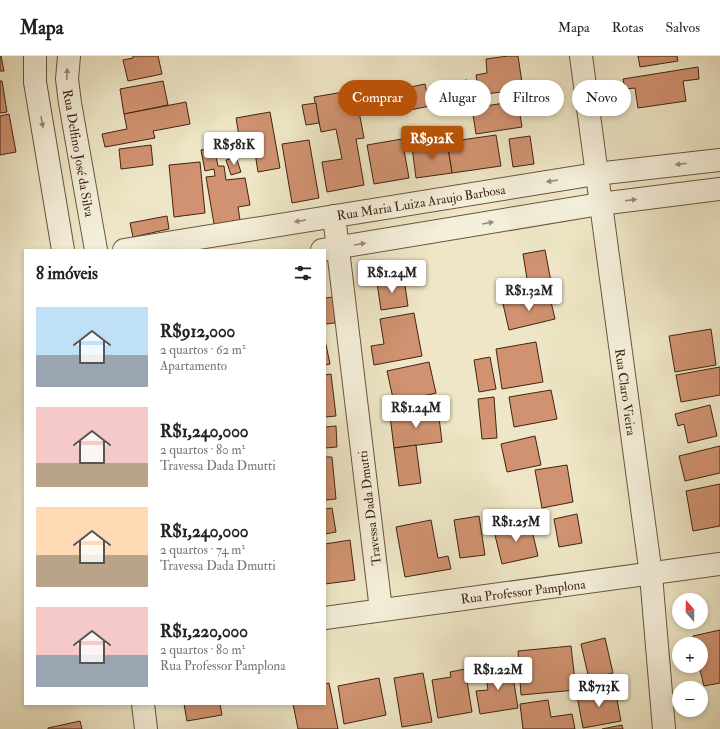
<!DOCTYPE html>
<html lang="pt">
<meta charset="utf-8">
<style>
body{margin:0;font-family:"IM FELL Double Pica",serif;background:#f6f6f6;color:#222;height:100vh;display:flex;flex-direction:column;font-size:15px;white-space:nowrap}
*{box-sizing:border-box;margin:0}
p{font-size:13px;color:#767676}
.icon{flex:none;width:22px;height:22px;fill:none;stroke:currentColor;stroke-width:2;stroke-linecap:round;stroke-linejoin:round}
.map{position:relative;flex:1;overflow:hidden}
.side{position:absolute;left:24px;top:193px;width:302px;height:456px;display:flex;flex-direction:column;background:#fff;border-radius:0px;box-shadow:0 2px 6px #0003}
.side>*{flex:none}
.banner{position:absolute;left:338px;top:24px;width:322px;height:36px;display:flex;gap:8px}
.needle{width:26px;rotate:340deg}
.fabs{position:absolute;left:672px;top:537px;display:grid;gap:8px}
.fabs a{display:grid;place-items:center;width:36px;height:36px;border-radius:50%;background:#fff;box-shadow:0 2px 6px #0003;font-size:20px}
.price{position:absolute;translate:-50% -34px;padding:0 9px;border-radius:4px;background:#fff;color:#222;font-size:13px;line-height:26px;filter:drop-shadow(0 1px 2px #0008)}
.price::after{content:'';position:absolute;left:50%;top:24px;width:12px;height:9px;margin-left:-6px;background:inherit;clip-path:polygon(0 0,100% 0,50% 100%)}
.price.current{background:#b45309;color:#fff}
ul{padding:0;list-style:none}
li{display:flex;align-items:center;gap:12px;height:100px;padding:0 12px}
li span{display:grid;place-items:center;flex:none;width:112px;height:80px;border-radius:0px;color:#555}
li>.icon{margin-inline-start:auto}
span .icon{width:48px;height:48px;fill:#fffc;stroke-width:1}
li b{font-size:17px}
h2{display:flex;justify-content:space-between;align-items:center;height:48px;padding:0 12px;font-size:17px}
.pill{padding:0 14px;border-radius:18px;background:#fff;box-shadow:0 2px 6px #0003;font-size:14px;line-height:36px}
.pill.current{background:#b45309;color:#fff}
header{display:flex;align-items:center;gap:24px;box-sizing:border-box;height:56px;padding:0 20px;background:#fff;border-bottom:1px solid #e0e0e0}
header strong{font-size:19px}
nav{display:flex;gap:22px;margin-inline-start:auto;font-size:14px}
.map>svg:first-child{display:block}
.building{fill:#d09270;stroke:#412412}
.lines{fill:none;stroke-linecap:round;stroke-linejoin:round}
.minor-casing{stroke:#6c543f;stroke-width:24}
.minor{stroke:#f4efda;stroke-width:22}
.oneway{fill:#9a8a76}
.labels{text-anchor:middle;stroke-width:3.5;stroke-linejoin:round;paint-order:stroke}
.street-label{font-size:13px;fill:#412412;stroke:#f4efda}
</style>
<header>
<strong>Mapa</strong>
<nav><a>Mapa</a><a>Rotas</a><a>Salvos</a></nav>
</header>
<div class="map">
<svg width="720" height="673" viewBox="0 0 720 673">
<rect width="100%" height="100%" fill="#eee6c6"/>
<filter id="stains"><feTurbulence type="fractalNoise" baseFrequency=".005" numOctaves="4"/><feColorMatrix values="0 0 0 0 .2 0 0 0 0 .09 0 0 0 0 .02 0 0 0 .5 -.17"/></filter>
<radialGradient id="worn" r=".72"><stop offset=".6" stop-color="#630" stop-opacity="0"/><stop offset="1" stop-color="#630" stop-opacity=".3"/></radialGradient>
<g class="building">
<polygon points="0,0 1,0 4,15 0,15"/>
<polygon points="133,0 158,0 162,18 128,25 123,4 133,2"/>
<polygon points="508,0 518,0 523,33 479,39 476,19 487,17 486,3"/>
<polygon points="638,0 677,0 678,5 640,11"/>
<polygon points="698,11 699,23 683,25 686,45 638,52 635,32 625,33 623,23"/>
<polygon points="467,24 470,40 435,47 432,30"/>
<polygon points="0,25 2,25 7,56 0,57"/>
<polygon points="163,25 168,49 124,58 120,33"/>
<polygon points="425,28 430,50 405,55 401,33"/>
<polygon points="355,34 364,82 356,83 364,129 327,136 322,106 342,103 336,73 321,76 314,41"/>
<polygon points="518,45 522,71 476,78 472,52"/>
<polygon points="186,46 190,68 153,75 155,82 105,91 102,78 127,73 124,58"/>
<polygon points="316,47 319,67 306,69 302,49"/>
<polygon points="270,56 280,112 258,116 252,78 239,80 236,62"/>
<polygon points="9,58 16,96 0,99 0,60"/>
<polygon points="496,79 501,110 452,117 447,86"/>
<polygon points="530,80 534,108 513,111 509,83"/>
<polygon points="402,83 409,122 374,128 367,89"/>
<polygon points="309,84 319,142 292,147 282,88"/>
<polygon points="447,86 452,117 416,122 412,91"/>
<polygon points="151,89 153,109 121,113 119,93"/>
<polygon points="214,91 218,110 224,110 226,124 245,122 250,149 238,151 240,164 214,168 206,121 215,120 214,113 205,115 201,94"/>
<polygon points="236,101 241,116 231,119 226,104"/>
<polygon points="200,106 205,157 174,161 169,109"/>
<polygon points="167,160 169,173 133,181 130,167"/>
<polygon points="545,194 552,231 529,235 523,198"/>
<polygon points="404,223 408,250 381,254 377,227"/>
<polygon points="549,237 555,263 509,274 503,248"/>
<polygon points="333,241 335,267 325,268 325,242"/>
<polygon points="414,257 422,300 374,309 371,290 384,288 380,263"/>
<polygon points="711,273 716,309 675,316 669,280"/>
<polygon points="325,284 330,308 325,309"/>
<polygon points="536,286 543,326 502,333 496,293"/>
<polygon points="490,301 496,333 479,336 474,304"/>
<polygon points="429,306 436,337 394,347 387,315"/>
<polygon points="720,311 720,339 681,346 676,319"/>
<polygon points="331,318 336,360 325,361 325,319"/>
<polygon points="551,334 557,363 514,371 509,341"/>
<polygon points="494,341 497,382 482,383 478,343"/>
<polygon points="710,349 717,380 688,387 684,368 678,370 675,358"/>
<polygon points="438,353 442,386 394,392 390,360"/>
<polygon points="336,370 337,391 325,392 325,371"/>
<polygon points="535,380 541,409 507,416 501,388"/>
<polygon points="416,389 421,427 399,430 394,392"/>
<polygon points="720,390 720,417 685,425 679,400"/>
<polygon points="325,401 332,401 336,443 325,444"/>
<polygon points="567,409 573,446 542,452 535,414"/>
<polygon points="720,428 720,470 693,475 686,435"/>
<polygon points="332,452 336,476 325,478 325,453"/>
<polygon points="577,458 582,487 559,491 554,463"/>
<polygon points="479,460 485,499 460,502 454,464"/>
<polygon points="431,464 438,502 448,500 451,513 405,521 396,471"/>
<polygon points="530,466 538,500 502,508 494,475"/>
<polygon points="350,484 355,524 325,528 325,488"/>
<polygon points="720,574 720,627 704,630 699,610 701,610 701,588 694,588 693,580"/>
<polygon points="605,582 613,617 589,623 581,588"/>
<polygon points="571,590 576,634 521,639 518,595"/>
<polygon points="511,608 518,652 480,658 476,635 488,634 485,613"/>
<polygon points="465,613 472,656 438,662 432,624 451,621 450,616"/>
<polygon points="423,617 432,666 402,671 394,622"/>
<polygon points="379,622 386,659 344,668 338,630"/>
<polygon points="329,627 338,673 298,673 293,648 325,648 325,628"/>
<polygon points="615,633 621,665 583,672 577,640"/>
<polygon points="548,644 551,661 572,658 575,673 523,673 520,648"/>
<polygon points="184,648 220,648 222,659 187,665"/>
<polygon points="80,665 82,673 48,673 48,672"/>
<polygon points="622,669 623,673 602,673"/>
</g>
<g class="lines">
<g class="minor-casing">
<g id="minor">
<polyline points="35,0 35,26 63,194"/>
<polyline points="69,0 67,23 70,47 96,194"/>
<polyline points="581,0 651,519 664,673"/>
<polyline points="334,160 381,554"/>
<polyline points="124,194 596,118 720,104"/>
<polyline points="322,194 600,148 720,133"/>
<polyline points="325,562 720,508"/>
<polyline points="143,648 146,673"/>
</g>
</g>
<use href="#minor" class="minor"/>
</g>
<defs><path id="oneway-solid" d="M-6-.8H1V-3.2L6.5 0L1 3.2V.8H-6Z"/></defs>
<g class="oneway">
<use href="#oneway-solid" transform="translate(67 18) rotate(-87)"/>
<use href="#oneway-solid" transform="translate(42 66) rotate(80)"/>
<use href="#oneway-solid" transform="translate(681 108) rotate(173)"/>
<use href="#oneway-solid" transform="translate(552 125) rotate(171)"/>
<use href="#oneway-solid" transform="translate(631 144) rotate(-7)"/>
<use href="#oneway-solid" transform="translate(300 165) rotate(171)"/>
<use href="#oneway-solid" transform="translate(488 167) rotate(-10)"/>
<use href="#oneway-solid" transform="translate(360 188) rotate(-9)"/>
</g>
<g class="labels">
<g class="street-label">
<text transform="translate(79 97) rotate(80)" y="5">Rua Delfino José da Silva</text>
<text transform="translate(421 146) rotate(-9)" y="5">Rua Maria Luiza Araujo Barbosa</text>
<text transform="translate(626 336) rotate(82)" y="5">Rua Claro Vieira</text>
<text transform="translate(369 452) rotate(-97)" y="5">Travessa Dada Dmutti</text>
<text transform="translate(523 535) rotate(-7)" y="5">Rua Professor Pamplona</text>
</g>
</g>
<rect width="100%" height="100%" filter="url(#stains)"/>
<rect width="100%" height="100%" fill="url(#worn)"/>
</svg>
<div class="fabs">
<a><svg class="needle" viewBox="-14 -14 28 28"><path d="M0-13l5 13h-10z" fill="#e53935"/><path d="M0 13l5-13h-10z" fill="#767676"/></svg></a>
<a>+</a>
<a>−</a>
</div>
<b class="price current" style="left:432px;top:104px">R$912K</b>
<b class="price" style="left:234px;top:110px">R$581K</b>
<b class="price" style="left:392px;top:238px">R$1.24M</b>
<b class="price" style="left:529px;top:256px">R$1.32M</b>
<b class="price" style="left:416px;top:373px">R$1.24M</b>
<b class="price" style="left:516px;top:487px">R$1.25M</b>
<b class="price" style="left:498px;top:635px">R$1.22M</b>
<b class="price" style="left:599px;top:652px">R$713K</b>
<div class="banner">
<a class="pill current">Comprar</a>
<a class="pill">Alugar</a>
<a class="pill">Filtros</a>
<a class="pill">Novo</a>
</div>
<section class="side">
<h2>8 imóveis<svg class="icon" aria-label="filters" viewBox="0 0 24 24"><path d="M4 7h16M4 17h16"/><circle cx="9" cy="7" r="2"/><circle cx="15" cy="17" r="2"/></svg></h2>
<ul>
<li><span style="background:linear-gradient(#bfe0f5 60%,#9aa5b1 0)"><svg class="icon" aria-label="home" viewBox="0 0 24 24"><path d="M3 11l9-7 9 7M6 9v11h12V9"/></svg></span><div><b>R$912,000</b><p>2 quartos · 62 m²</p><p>Apartamento</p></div></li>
<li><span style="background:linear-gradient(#f6c9c9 70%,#b9a48a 0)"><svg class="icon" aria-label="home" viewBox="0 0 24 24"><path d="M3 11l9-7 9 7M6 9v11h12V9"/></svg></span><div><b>R$1,240,000</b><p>2 quartos · 80 m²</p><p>Travessa Dada Dmutti</p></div></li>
<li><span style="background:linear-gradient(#ffd9b3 60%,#b9a48a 0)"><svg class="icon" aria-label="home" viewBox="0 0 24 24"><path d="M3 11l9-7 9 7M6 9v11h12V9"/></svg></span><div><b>R$1,240,000</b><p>2 quartos · 74 m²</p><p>Travessa Dada Dmutti</p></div></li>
<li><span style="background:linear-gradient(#f6c9c9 60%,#9aa5b1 0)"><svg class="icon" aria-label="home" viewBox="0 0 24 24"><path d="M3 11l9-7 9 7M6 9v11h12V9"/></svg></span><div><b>R$1,220,000</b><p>2 quartos · 80 m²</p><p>Rua Professor Pamplona</p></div></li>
</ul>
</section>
</div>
